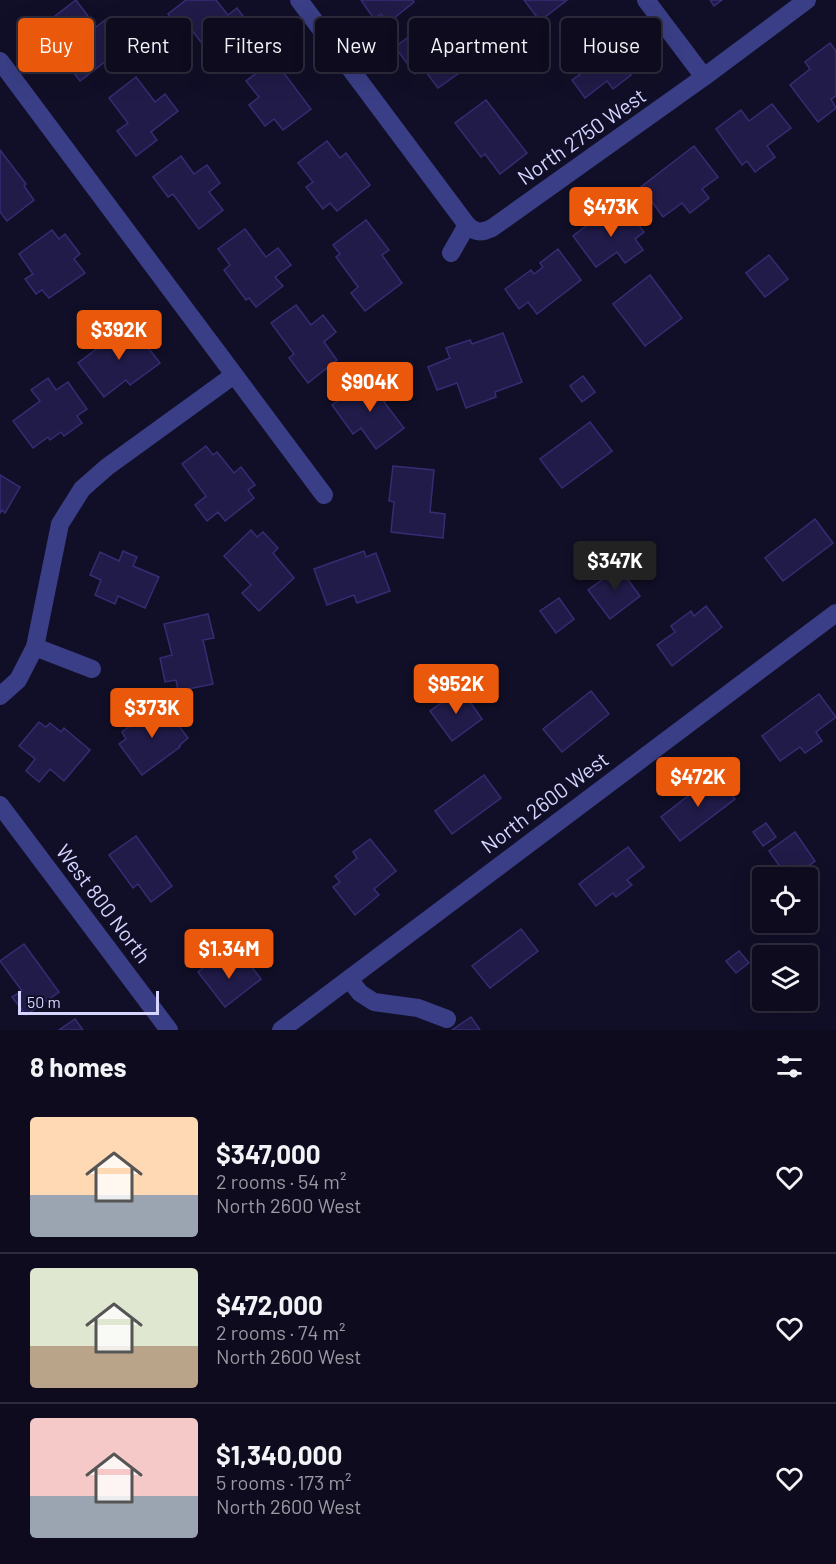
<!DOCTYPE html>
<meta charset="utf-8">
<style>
body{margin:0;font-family:Barlow,sans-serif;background:#1b192a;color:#f1f3f6;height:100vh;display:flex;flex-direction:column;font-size:22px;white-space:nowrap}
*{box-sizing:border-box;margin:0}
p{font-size:20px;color:#9a9ba4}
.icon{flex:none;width:33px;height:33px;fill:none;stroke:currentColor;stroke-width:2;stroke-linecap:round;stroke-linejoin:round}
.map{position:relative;height:1030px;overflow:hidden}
.drawer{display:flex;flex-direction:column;background:#0d0b1d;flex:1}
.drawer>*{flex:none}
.hud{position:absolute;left:18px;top:18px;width:801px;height:54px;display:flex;gap:12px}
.controls{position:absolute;left:752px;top:867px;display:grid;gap:12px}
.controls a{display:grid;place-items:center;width:66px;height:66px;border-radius:6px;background:#0d0b1d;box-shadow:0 6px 24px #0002,0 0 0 2px #2d2b3b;font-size:30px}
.scale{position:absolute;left:18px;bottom:15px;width:141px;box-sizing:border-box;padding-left:6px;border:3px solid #d6d5ff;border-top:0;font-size:16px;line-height:21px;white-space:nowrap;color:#d6d5ff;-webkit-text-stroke:4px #110f27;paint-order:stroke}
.price{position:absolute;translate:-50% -51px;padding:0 14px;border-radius:6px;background:#ea580c;color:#fff;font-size:20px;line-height:39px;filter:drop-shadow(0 2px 3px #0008)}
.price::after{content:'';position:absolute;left:50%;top:36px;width:18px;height:14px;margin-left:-9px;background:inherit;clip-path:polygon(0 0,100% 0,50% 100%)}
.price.current{background:#222;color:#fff}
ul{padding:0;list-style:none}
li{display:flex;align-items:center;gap:18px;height:150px;padding:0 30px}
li+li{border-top:2px solid #2d2b3b}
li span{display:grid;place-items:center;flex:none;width:168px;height:120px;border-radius:6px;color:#555}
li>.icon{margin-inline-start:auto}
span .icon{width:72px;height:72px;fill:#fffc;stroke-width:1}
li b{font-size:26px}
h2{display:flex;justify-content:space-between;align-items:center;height:72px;padding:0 30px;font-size:26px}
.tag{padding:0 21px;border-radius:6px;background:#0d0b1d;box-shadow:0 6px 24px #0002,0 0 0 2px #2d2b3b;font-size:21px;line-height:54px}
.tag.current{background:#ea580c;color:#fff}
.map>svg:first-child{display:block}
.building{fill:#201b48;stroke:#352d74;stroke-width:1.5}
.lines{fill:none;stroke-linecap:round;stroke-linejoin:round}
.minor{stroke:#3a3e86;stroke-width:18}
.labels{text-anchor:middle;stroke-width:6;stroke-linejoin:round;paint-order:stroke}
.street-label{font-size:21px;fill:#d6d5ff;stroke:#110f27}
</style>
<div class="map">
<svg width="836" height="1030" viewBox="0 0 836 1030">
<rect width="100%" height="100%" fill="#110f27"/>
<g class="building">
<polygon points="76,0 96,27 105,20 119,38 110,45 116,53 80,81 60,55 66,50 46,23"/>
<polygon points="186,0 216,0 228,15 237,8 252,28 247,32 254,41 226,62 219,53 213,58 191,29 183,35 168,14"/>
<polygon points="361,0 413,0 414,2 388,23 381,14 374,19"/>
<polygon points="524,0 567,0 540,21"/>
<polygon points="710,0 722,0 714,6"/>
<polygon points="589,22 600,38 603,35 631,75 613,89 607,81 585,98 572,80 586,70 564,41"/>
<polygon points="440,28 454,48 462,42 476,61 438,88 423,68 415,74 395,47 418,30 425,40"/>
<polygon points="830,43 836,51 836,96 831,99 836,108 818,122 790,85 810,69 805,62"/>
<polygon points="274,60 311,109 283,130 274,119 265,126 249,105 259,97 246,81"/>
<polygon points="136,77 155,102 165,94 178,111 151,132 157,140 136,156 117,131 128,123 109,98"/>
<polygon points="486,100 527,153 500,174 485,154 481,157 455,123"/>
<polygon points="772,104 791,128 767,146 775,157 755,172 747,161 742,165 716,129 741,110 749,121"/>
<polygon points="327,141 340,158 346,153 370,185 337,211 330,203 323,209 306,187 313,182 298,163"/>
<polygon points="694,146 718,177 702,189 709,198 690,213 682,203 663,217 641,187"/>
<polygon points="0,150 26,184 24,186 34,200 7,221 0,212"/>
<polygon points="181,156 194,174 207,165 220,183 209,192 223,210 199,229 173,194 168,197 153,177"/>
<polygon points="626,208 644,232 635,239 643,250 625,263 617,252 596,267 573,236 598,217 604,224"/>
<polygon points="366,220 389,250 382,255 402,283 365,311 351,293 358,287 336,257 340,254 333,245"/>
<polygon points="245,229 266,257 278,248 291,265 275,277 283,286 256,307 249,298 246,300 224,270 230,265 218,249"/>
<polygon points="52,230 59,239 65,234 80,254 74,259 85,273 49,298 42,290 36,294 25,279 33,274 19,254"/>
<polygon points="558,249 581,280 537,314 528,302 519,309 505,289 531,270 534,274 543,267 540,263"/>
<polygon points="769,255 788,279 765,297 746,273"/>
<polygon points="650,275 682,318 645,346 613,304"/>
<polygon points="296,305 311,325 323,315 336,332 324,342 337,360 308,383 289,358 294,354 271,323"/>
<polygon points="130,324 160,363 130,385 126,380 104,397 78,363"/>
<polygon points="503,333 522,382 495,392 496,397 466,408 457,383 437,390 428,367 450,358 446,348 470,340 472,344"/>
<polygon points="583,376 595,392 582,402 570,386"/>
<polygon points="48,378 56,390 68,382 87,409 77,416 82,423 64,436 61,432 50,440 48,437 33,448 13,421 40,401 31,390"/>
<polygon points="381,378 394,395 384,402 404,428 376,449 361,428 353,434 332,405 356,388 360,394"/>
<polygon points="590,422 612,451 562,488 540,459"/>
<polygon points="206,446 213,455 217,452 234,473 241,467 255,485 248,490 254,498 225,521 218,512 207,521 195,505 206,496 182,464"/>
<polygon points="393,466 434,470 430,512 445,514 443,538 391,532 394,502 389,501"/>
<polygon points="0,475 20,487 5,513 2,510 0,513"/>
<polygon points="815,519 833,543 783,581 765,558"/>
<polygon points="251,530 257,537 263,532 278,548 273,553 294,578 259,611 242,593 251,585 224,556"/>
<polygon points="123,551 137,557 133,566 159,577 145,608 118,596 115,604 95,595 101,580 90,575 100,552 119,561"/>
<polygon points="364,551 366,557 376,553 390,591 357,603 354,595 327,605 314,569"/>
<polygon points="623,565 630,575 626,577 640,596 610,619 588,590"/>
<polygon points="559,598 574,619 556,633 540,611"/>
<polygon points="706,606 722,627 672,666 657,645 675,632 671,626 691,611 694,616"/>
<polygon points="208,614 214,638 203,640 213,684 178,691 176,680 165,682 160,658 172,655 164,624"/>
<polygon points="461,689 482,719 452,741 430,711"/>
<polygon points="591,691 609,714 562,752 543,729"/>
<polygon points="819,694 836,717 816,732 822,741 805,753 800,747 780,761 762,736"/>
<polygon points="161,703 188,738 179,746 180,747 142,775 119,744 126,739 122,732"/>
<polygon points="39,722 46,727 50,723 61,732 64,728 90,750 64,781 50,769 39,782 26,771 35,759 19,746"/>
<polygon points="716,774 735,799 680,841 661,817"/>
<polygon points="484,775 501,798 452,834 435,811"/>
<polygon points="766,823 776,837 763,846 753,832"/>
<polygon points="795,832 815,861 792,878 788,878 769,851"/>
<polygon points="136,836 172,886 151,902 138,884 133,888 109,855"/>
<polygon points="370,839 396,871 374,889 379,895 355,915 333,887 340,882 335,876 357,858 353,852"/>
<polygon points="628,847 644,867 627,880 632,885 616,897 613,893 596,906 579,884"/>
<polygon points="521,929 538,951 490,988 472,966"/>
<polygon points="24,944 59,992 26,1015 12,997 22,991 0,961"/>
<polygon points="739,951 749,963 736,973 726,961"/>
<polygon points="244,957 261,979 225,1007 198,972 216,958 226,971"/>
<polygon points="471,1017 480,1030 452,1030"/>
<polygon points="75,1019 83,1030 59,1030"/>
</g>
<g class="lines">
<g class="minor">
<polyline points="299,0 467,225 451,253"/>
<polyline points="646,0 704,77"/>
<polyline points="0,61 324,495"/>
<path d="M 467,225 C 476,233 481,233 492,228 L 704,77 L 807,0"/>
<polyline points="35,647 92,669"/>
<polyline points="0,696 18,680 35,647 60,524 82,489 107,467 234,375"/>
<polyline points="0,805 169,1030"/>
<polyline points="349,979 360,993 374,1002 418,1008 447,1019"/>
<polyline points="281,1030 836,613"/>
</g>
</g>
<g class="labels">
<g class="street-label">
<text transform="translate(582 137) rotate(-35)" y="7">North 2750 West</text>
<text transform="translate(545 803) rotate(-37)" y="7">North 2600 West</text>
<text transform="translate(103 904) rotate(53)" y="7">West 800 North</text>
</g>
</g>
</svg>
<div class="controls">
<a><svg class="icon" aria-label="locate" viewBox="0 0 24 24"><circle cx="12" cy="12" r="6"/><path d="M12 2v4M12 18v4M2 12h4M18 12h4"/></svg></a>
<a><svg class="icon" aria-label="layers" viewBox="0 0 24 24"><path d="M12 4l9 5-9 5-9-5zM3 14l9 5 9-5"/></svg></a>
</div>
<div class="scale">50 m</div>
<b class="price" style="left:611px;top:238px">$473K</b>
<b class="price" style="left:119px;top:361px">$392K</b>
<b class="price" style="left:370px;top:413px">$904K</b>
<b class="price current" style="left:615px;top:592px">$347K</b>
<b class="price" style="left:456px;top:715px">$952K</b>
<b class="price" style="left:152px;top:739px">$373K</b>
<b class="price" style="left:698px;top:808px">$472K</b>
<b class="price" style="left:229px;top:980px">$1.34M</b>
<div class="hud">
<a class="tag current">Buy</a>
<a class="tag">Rent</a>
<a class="tag">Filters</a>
<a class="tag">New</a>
<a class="tag">Apartment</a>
<a class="tag">House</a>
</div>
</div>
<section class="drawer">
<h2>8 homes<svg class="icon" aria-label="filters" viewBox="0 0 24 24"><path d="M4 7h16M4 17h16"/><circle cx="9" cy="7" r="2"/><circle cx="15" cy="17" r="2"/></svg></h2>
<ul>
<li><span style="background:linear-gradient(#ffd9b3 65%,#9aa5b1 0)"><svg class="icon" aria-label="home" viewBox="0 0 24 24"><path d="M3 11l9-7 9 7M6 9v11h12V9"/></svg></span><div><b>$347,000</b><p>2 rooms · 54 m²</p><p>North 2600 West</p></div><svg class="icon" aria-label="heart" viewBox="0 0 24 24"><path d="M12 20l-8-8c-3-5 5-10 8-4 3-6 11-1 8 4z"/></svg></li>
<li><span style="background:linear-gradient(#dfe7d0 65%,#b9a48a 0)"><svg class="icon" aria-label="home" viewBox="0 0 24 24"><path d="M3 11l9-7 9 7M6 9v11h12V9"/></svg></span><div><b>$472,000</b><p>2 rooms · 74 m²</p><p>North 2600 West</p></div><svg class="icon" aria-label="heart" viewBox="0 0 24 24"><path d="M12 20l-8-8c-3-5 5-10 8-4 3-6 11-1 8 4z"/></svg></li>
<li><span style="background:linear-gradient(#f6c9c9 65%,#9aa5b1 0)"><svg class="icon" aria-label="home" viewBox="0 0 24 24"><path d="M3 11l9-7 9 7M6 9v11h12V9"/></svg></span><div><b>$1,340,000</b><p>5 rooms · 173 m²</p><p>North 2600 West</p></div><svg class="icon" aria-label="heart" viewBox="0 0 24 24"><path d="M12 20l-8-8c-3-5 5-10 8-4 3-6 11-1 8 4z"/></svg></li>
</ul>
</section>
